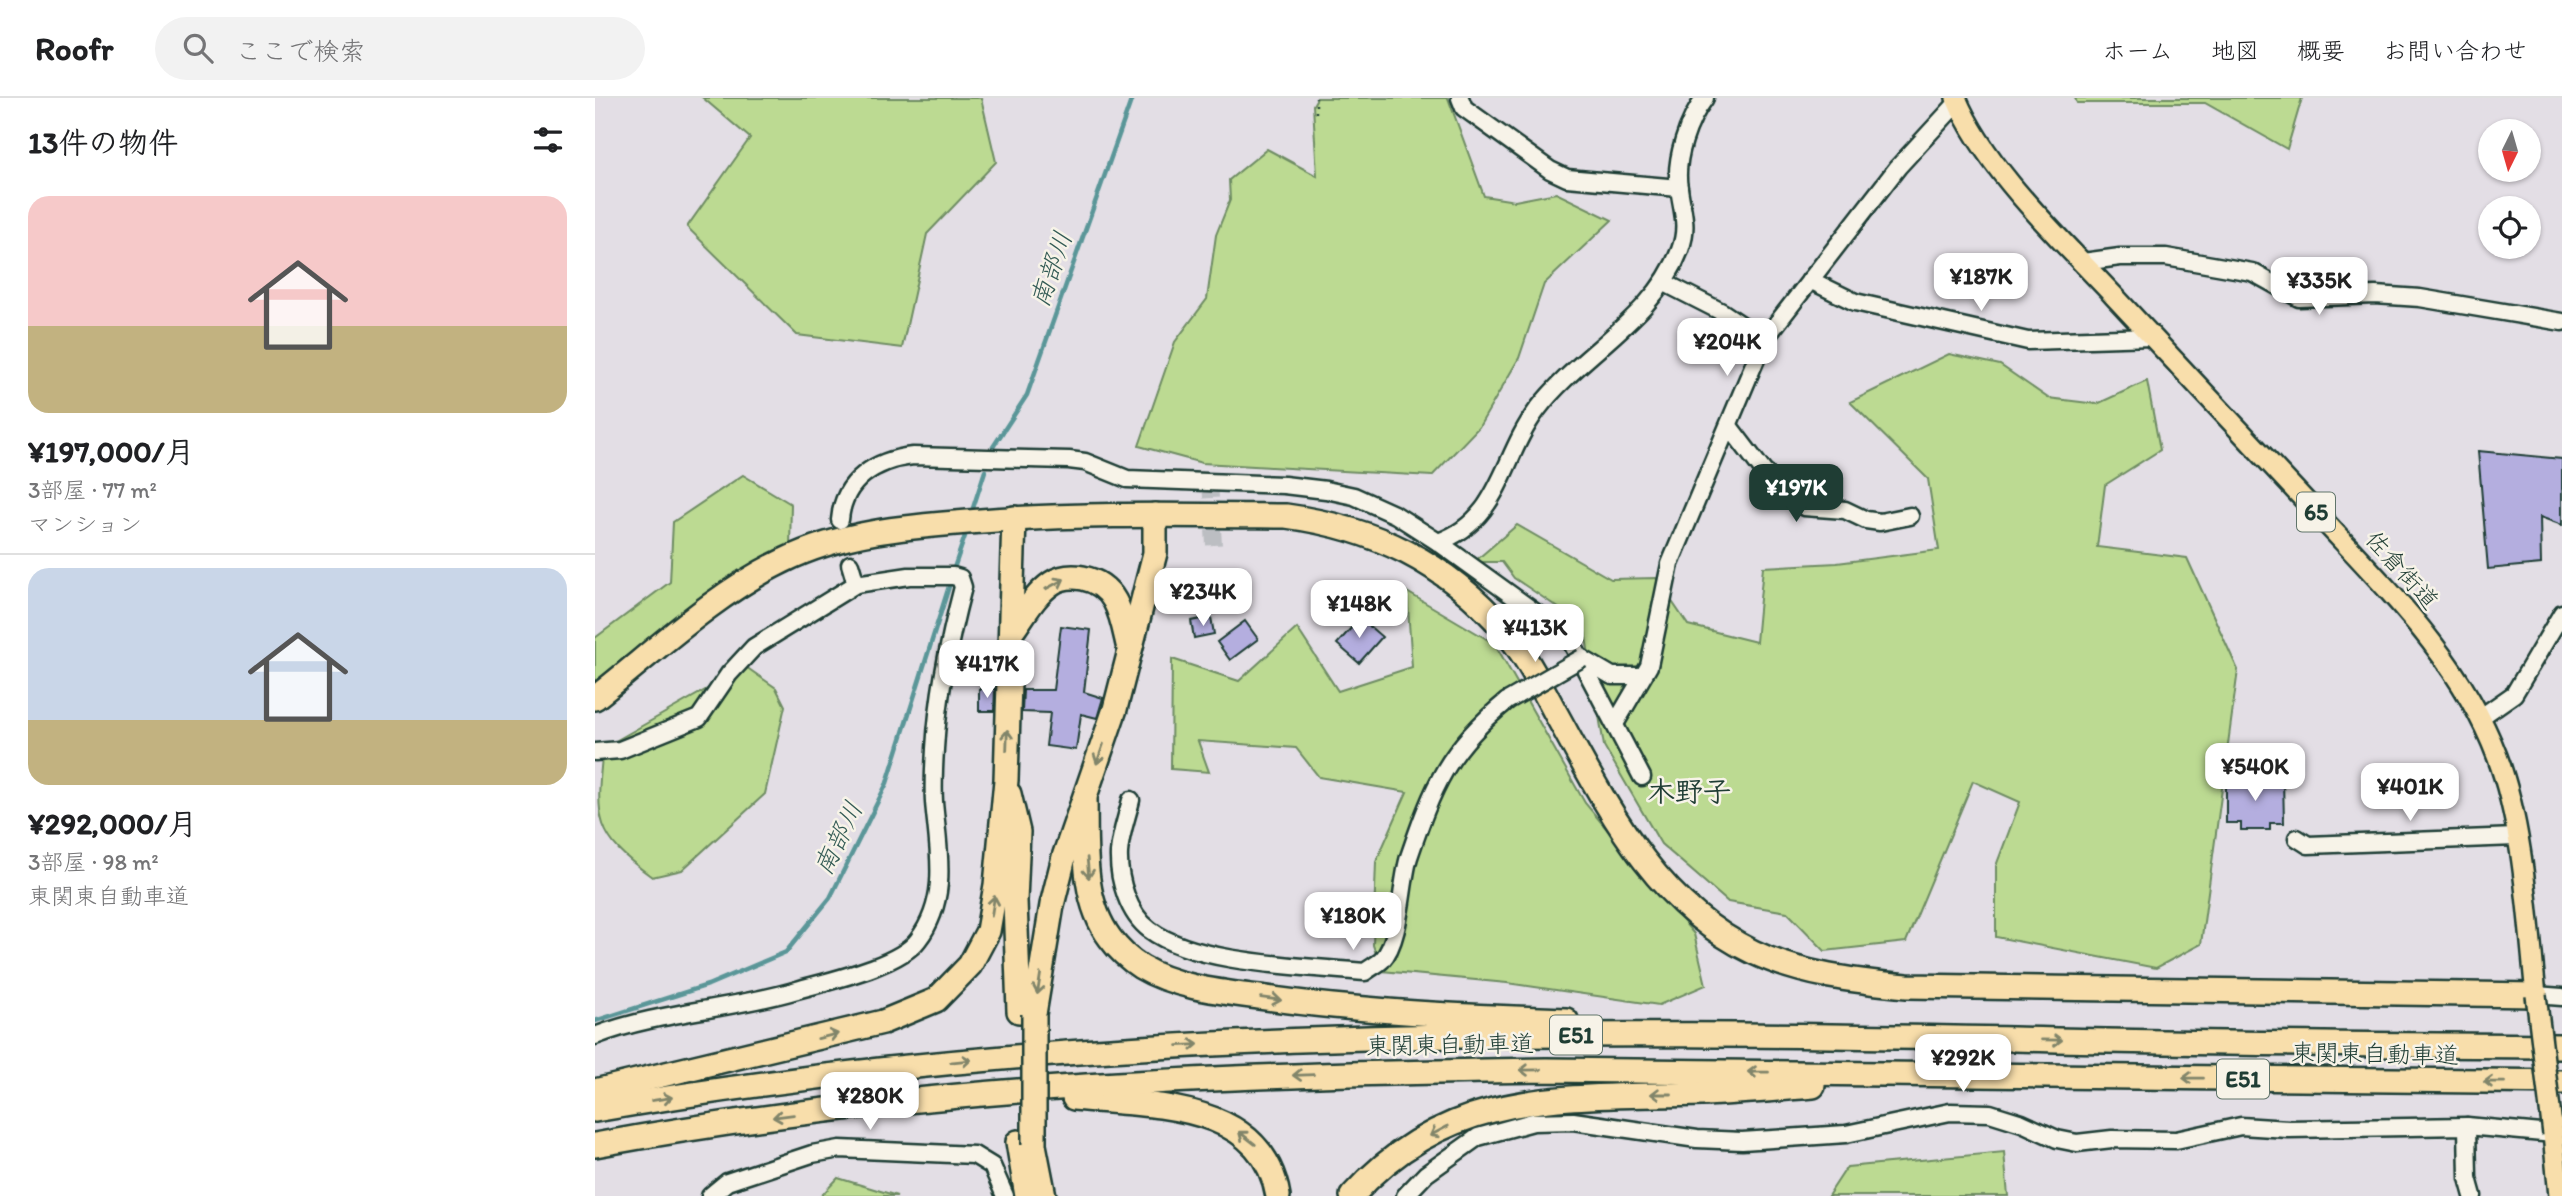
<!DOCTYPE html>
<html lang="ja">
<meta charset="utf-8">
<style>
body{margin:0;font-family:Itim,"Klee One",sans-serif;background:#f2f2f2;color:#202124;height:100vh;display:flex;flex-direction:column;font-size:26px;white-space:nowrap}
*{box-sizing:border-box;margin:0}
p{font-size:23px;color:#757577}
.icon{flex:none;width:38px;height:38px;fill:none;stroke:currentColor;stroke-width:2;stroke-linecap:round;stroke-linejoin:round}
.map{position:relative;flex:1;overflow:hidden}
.details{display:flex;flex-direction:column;background:#fff;width:595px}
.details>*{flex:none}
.needle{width:46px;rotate:185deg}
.buttons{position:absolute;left:1883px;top:21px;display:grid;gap:14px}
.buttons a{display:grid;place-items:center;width:63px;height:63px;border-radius:50%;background:#fff;box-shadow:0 2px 5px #0004;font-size:35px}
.price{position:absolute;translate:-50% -60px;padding:0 16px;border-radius:14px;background:#fff;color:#222;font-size:23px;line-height:46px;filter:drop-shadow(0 2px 4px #0008)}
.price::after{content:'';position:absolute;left:50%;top:42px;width:21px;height:16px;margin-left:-10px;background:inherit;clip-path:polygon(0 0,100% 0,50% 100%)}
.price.active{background:#1f3d34;color:#fff}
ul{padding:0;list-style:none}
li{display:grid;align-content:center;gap:14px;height:371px;padding:0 28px}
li+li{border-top:2px solid #e0e0e0}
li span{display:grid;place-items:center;height:217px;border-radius:21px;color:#555}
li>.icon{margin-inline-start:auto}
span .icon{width:126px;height:126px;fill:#fffc;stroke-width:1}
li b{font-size:30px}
h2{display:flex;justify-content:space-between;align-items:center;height:84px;padding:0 28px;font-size:30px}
header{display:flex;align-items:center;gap:42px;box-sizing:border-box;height:98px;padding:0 35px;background:#fff;border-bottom:2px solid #e0e0e0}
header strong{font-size:33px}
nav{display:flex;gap:38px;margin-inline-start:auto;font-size:24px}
.search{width:490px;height:63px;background:#f2f2f2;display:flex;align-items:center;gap:18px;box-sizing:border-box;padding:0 24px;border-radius:38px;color:#757577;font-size:26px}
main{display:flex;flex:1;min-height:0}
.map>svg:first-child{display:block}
.green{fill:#bcda92;stroke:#6e8c63;stroke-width:2}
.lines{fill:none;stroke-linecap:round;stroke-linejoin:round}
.stream{stroke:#5a9698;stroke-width:4.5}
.building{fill:#b4aedf;stroke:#1f3d34;stroke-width:2}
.minor-tunnel{stroke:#bcbec2;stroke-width:16;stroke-dasharray:16 8;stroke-linecap:butt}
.minor-casing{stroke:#1f3d34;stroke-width:21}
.major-casing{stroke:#1f3d34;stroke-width:24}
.highway-casing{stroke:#1f3d34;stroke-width:28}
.path{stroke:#1f3d34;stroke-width:2.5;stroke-dasharray:2 5;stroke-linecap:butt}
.minor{stroke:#f7f3e8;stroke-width:16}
.major{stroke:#f8deab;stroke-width:19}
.highway{stroke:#f8deab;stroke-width:23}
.minor-bridge-casing{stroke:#1f3d34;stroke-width:21;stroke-linecap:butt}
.major-bridge-casing{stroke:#1f3d34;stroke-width:24;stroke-linecap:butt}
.highway-bridge-casing{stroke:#1f3d34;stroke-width:28;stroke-linecap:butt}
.minor-bridge{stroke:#f7f3e8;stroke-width:16}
.major-bridge{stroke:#f8deab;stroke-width:19}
.highway-bridge{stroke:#f8deab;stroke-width:23}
.oneway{stroke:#81856a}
.labels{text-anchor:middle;stroke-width:5;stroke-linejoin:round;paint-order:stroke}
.shield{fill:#f7f3e8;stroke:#60746a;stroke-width:2}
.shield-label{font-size:23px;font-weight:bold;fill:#1f3d34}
.street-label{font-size:24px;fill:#1f3d34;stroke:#f7f3e8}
.water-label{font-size:26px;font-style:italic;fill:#335b55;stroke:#f7f3e8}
.quarter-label{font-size:28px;font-weight:bold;fill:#1f3d34;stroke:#f7f3e8}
</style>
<header>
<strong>Roofr</strong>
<div class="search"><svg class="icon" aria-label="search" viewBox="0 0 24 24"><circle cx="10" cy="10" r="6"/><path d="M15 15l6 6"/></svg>ここで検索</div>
<nav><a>ホーム</a><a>地図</a><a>概要</a><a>お問い合わせ</a></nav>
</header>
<main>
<section class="details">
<h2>13件の物件<svg class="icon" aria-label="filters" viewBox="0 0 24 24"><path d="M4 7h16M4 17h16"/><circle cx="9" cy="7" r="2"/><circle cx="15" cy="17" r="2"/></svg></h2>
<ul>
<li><span style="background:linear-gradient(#f6c9c9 60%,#c2b280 0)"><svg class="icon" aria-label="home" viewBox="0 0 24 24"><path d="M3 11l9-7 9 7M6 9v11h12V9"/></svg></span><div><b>¥197,000/月</b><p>3部屋 · 77 m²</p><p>マンション</p></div></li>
<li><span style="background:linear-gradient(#c9d6e8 70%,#c2b280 0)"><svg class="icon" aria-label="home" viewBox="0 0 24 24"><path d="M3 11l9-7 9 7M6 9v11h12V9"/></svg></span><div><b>¥292,000/月</b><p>3部屋 · 98 m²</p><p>東関東自動車道</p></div></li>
</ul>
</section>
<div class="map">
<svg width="1967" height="1098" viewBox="0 0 1967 1098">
<rect width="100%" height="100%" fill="#e3dee5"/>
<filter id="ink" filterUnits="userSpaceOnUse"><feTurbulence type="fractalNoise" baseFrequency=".0143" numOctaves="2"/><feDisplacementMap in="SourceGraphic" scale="14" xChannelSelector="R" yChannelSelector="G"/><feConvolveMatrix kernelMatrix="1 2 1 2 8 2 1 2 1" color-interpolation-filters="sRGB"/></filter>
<g filter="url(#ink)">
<g class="green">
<polygon points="108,0 386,0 401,64 332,136 307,250 202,237 92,129 155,40"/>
<polygon points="722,0 853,0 889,98 920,103 961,95 1017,122 949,186 924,260 884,329 837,378 607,365 544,348 580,244 612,201 621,137 635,102 634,82 672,51 722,78 718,7"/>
<polygon points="1480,0 1707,0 1692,51 1610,5 1482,5"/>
<polygon points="1354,256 1405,267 1453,300 1502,306 1552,283 1565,352 1510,387 1502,449 1592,460 1643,572 1606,846 1561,870 1401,839 1401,768 1425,704 1378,683 1311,844 1230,853 1192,814 1133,804 1066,746 1009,648 989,527 919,480 907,464 879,464 922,427 1016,481 1061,480 1093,527 1161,544 1168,469 1242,465 1344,452 1333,381 1255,304"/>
<polygon points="148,377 196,406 195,450 0,585 0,540 75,484 78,424"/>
<polygon points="812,494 900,546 990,705 1099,836 1111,887 1064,907 912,885 787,873 778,847 781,764 812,694 724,679 701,650 603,643 614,674 576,671 577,561 644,583 702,530 743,593 817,569"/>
<path d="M 151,569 L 181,590 L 190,608 L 170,696 L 87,772 L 57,779 C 0,738 0,723 8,650 Z"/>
<polygon points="1409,1054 1413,1098 1233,1098 1252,1069"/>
<polygon points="243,1080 302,1098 226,1098"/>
</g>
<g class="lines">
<g class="stream">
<polyline points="398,349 432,297 537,0"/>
<polyline points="378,410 390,373"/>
<polyline points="358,473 370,438"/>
<polyline points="0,923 113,887 191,854 235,800 292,685 356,482"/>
</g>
</g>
<g class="building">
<polygon points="1883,353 1967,361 1967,427 1945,419 1946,466 1893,471"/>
<polygon points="616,519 619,536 599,540 596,523"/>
<polygon points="765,520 787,539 764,565 742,546"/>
<polygon points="650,523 663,541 635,562 622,544"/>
<polygon points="466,528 496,532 489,594 508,600 502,620 486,616 481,652 451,648 455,615 427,614 428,592 458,592"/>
<polygon points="384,591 400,591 399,613 384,613"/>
<polygon points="1631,681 1688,681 1689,725 1675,725 1675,732 1646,732 1646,725 1631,725"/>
</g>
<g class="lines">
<polyline class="minor-tunnel" points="615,384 619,447"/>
<g class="minor-casing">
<g id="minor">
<polyline points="865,0 869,10 955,72 972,80 1084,90"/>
<polyline points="1488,164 1525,159 1571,159 1657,174 1704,200 1780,197 1825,200 1967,224"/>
<polyline points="1215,182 1260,204 1433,243 1557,239"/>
<polyline points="1070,185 1127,214 1169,242"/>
<polyline points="1134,328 1169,374 1209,409 1250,412 1271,422 1285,424 1315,418"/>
<path d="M 245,422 C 248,382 281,362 318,358 L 474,362 L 490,364 L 532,381 L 689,387 L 731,392 L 759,398 L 801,417 L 843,444 L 973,538 L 1047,679"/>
<path d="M 843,444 C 906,422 906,360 942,312 C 985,255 1059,221 1085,152 C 1094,128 1087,113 1084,90 C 1079,62 1093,22 1110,0"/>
<polyline points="255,466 261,486"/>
<polyline points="988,561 1017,578 1047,578"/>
<polyline points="1886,619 1919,596 1967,515"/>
<polyline points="1020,626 1054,568 1075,466 1169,242 1303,69 1363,4"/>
<path d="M 0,654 L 25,652 L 104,620 L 134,576 L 159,549 L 261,486 L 314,478 L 358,478 L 365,480 L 368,489 C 354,542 343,596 340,651 C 339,668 338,687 339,704 C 343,751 355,800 323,842 C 304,868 233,883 202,892 C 136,912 64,913 0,938"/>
<path d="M 536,702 C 532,719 525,737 524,755 C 523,781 533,816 555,832 C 602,867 711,868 770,874 C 775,870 783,866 787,862 C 806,843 806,784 814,759 C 838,688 853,651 912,603"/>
<polyline points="1702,740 1713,747 1921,739"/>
<polyline points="1941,897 1967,899"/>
<polyline points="1872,1028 1873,1080 1878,1098"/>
<polyline points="115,1098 132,1084 217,1056 245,1051 379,1057 397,1068 410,1098"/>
<polyline points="810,1098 831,1076 883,1039 938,1024 978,1023 1102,1041 1147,1043 1251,1036 1355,1014 1395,1015 1427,1025 1462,1041 1482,1045 1517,1041 1581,1042 1646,1028 1693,1031 1872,1028 1958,1036"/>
</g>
</g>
<g class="major-casing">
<g id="major">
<path d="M 1361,0 C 1391,72 1466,141 1519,198 C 1589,273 1660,348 1730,424 C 1796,495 1867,565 1902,658 C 1929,730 1933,821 1941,897"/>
<polyline points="1958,1036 1964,1098"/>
</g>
</g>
<g class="highway-casing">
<g id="highway">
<path d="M 416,535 C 428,519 439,497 457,485 C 466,479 477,478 488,480 C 524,487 527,522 534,551"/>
<path d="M 0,600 C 60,553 119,496 188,463 C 247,434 309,429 373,424 C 479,415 585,417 691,418 C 779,430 851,464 910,533 C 931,557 945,586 960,614 C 1011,706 1058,806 1158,854 C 1206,877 1260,883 1312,888 L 1941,897"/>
<polyline points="414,696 423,734 420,803 424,913"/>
<path d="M 490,701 C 491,747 486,801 515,840 C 523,851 535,862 546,869 C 579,889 626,894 664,899 C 766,914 868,918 971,922"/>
<polyline points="439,916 457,807 469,759 520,611 560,455 560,417"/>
<polyline points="0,993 288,924 341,902 375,867 393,833 401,787 411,682 419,420"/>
<path d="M 479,1000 C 554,1008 667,1002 683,1098"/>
<path d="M 0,1012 C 482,927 974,932 1462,942 C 1630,946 1799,947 1967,948"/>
<polyline points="423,1044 432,1098"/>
<path d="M 0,1047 C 313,989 633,976 951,972 L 1967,984"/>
<polyline points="439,1047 449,1098"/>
<path d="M 757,1098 C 855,988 975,1000 1107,996 C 1144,995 1181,991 1218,988"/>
</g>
</g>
<polyline class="path" points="721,15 721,0"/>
<use href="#minor" class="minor"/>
<use href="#major" class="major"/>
<use href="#highway" class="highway"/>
<g class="minor-bridge-casing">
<polyline id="minor-bridge" points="912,603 987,560"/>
</g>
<g class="major-bridge-casing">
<polyline id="major-bridge" points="1941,897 1958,1036"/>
</g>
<g class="highway-bridge-casing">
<polyline id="highway-bridge" points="439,1047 439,916"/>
</g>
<use href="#minor-bridge" class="minor-bridge"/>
<use href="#major-bridge" class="major-bridge"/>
<use href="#highway-bridge" class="highway-bridge"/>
</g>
<defs><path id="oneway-shaft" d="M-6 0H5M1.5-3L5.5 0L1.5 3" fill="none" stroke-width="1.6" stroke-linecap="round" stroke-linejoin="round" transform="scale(1.75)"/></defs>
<g class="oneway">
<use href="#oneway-shaft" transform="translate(460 486) rotate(-28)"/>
<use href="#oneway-shaft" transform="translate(412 642) rotate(-88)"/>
<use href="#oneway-shaft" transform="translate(505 656) rotate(109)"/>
<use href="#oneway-shaft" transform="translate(493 770) rotate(85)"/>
<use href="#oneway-shaft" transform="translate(398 808) rotate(-81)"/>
<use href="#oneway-shaft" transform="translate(444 886) rotate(99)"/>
<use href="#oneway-shaft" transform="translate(676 901) rotate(8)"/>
<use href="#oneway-shaft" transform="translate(233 938) rotate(-14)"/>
<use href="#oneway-shaft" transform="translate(1457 942) rotate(1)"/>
<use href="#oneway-shaft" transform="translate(593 947) rotate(-3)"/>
<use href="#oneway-shaft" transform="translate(366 963) rotate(-6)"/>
<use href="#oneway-shaft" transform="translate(935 972) rotate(179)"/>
<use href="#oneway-shaft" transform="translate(1163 974) rotate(-179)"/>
<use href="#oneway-shaft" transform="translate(708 977) rotate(178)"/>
<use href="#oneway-shaft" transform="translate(1598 980) rotate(-179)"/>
<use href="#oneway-shaft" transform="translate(1899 984) rotate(-179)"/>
<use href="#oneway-shaft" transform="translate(1066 996) rotate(-180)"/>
<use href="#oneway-shaft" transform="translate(67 1001) rotate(-9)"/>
<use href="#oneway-shaft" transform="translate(188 1018) rotate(173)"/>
<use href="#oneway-shaft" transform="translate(844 1033) rotate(152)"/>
<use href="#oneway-shaft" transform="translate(652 1040) rotate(-142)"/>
</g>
</g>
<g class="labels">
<g class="shield">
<rect x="1702" y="394.5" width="38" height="39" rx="5"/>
<rect x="955" y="917.5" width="52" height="39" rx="5"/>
<rect x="1622" y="961.5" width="52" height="39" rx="5"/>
</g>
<g class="shield-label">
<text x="1721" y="422">65</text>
<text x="981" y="945">E51</text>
<text x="1648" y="989">E51</text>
</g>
<g class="street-label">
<text transform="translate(1807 472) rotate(48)" y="8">佐倉街道</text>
<text transform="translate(855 947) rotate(-1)" y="8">東関東自動車道</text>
<text transform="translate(1780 956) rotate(1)" y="8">東関東自動車道</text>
</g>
<g class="water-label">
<text transform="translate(456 171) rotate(-71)" y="9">南部川</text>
<text transform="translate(243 740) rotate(-64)" y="9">南部川</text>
</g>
<g class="quarter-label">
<text x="1094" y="703">木野子</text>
</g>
</g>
</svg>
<div class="buttons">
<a><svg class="needle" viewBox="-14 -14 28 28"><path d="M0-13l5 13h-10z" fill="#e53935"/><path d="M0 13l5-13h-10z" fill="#757577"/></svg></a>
<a><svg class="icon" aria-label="locate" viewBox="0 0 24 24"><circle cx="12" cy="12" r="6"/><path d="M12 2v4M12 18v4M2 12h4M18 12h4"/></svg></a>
</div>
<b class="price" style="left:1386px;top:215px">¥187K</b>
<b class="price" style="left:1724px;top:219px">¥335K</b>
<b class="price" style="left:1132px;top:280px">¥204K</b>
<b class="price active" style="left:1201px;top:426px">¥197K</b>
<b class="price" style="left:608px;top:530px">¥234K</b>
<b class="price" style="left:764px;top:542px">¥148K</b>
<b class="price" style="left:940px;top:566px">¥413K</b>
<b class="price" style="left:392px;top:602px">¥417K</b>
<b class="price" style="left:1660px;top:705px">¥540K</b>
<b class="price" style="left:1815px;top:725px">¥401K</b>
<b class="price" style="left:758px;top:854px">¥180K</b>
<b class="price" style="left:1368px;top:996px">¥292K</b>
<b class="price" style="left:275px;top:1034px">¥280K</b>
</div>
</main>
